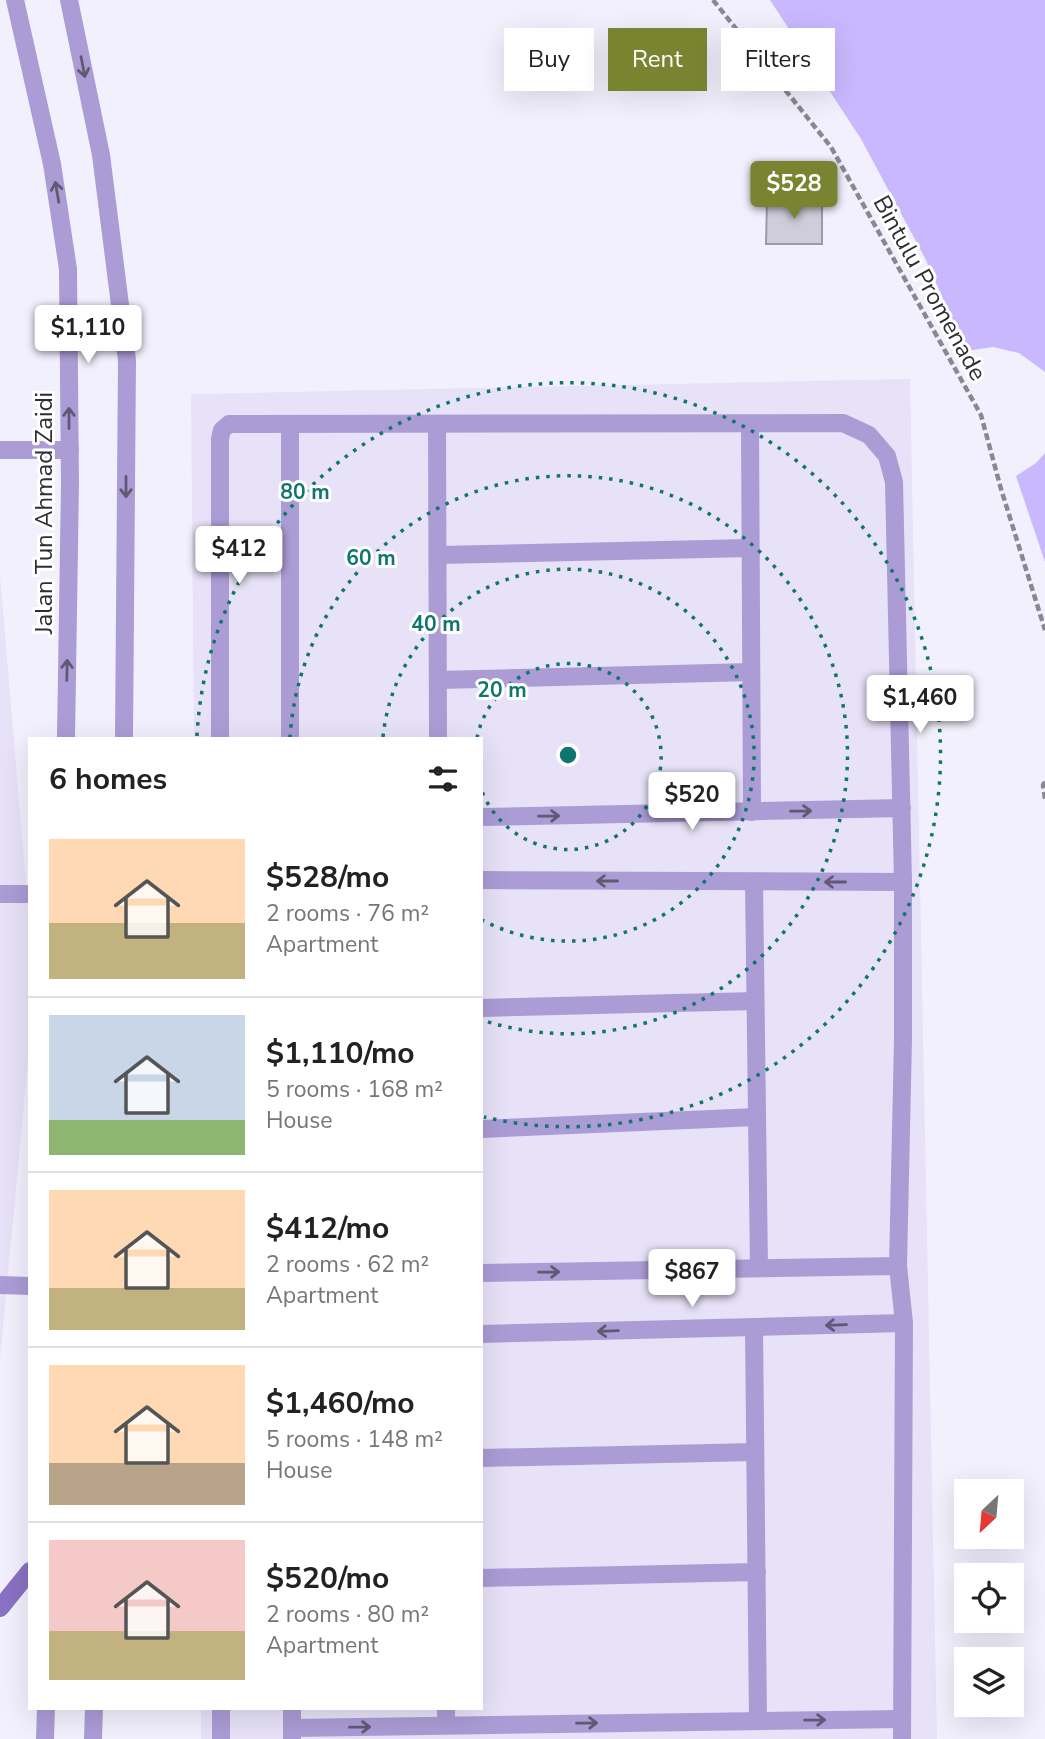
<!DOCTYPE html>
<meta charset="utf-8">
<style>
body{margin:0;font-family:"Nunito Sans",sans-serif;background:#f2f2f2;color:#222;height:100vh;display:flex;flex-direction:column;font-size:26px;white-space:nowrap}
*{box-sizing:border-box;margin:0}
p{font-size:23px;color:#767676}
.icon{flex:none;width:38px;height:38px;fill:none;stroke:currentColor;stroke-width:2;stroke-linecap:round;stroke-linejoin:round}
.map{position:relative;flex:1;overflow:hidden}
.drawer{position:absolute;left:28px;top:737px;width:455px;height:973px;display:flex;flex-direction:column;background:#fff;border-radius:0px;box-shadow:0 7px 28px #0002}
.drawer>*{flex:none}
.top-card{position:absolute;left:504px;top:28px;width:436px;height:63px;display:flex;gap:14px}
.needle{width:46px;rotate:206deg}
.fabs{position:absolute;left:954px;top:1479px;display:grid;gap:14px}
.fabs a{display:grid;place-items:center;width:70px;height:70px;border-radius:0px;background:#fff;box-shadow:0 7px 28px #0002;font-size:35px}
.price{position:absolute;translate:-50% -60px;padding:0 16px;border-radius:7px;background:#fff;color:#222;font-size:23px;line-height:46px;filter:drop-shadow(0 2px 4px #0008)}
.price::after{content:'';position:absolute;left:50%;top:42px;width:21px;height:16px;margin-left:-10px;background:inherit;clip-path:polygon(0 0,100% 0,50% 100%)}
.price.on{background:#798431;color:#fff}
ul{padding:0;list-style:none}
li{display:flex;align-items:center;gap:21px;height:175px;padding:0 21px}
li+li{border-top:2px solid #e0e0e0}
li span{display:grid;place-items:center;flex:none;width:196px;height:140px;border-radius:0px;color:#555}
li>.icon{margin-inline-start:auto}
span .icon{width:84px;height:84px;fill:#fffc;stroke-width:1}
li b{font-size:30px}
h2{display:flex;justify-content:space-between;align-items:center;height:84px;padding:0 21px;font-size:30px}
.chip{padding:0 24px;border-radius:0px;background:#fff;box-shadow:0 7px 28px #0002;font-size:24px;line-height:63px}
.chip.on{background:#798431;color:#fff}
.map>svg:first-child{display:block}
.built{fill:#e7e2f7}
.water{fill:#cab8fe}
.building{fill:#d0cddb;stroke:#9d9aa7;stroke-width:2}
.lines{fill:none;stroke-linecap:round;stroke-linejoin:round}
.path{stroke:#898790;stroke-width:4.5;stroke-dasharray:7 3.5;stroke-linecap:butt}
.service{stroke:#ab9cd5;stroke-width:18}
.minor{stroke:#ab9cd5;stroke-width:18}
.tertiary{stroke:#ab9cd5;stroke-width:18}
.secondary{stroke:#8a71c4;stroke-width:18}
.oneway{stroke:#605973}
.ring{fill:none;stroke:#0f766e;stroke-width:3.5;stroke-dasharray:3.5 7}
.labels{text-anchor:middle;stroke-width:6;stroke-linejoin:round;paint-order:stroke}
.street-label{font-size:24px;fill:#2e2d32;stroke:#fff}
.centre{fill:#0f766e;stroke:#fff;stroke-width:3.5}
.ring-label{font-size:21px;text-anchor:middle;font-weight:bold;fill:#0f766e;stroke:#fff;stroke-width:6;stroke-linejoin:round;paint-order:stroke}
</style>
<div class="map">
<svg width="1045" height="1739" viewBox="0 0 1045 1739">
<rect width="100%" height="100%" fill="#f3f0fe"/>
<g class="built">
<polygon points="910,379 937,1739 201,1739 201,1708 481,1708 481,738 194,738 191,394"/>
<polygon points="0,575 30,931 30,1039 0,1360"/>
</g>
<g class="water">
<polygon points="770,0 1045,0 1045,372 1019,353 993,347 966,351 926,260 861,139"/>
<polygon points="1045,453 1045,562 1016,476 1036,463"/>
</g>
<polygon class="building" points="767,198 822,199 822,244 766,244"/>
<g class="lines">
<g class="path">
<polyline points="713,0 831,147 981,415 1001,489 1045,630"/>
<polyline points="1045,782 1043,785 1045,799"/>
</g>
<g class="service">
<polyline points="437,424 438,738"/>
<polyline points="750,424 752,812"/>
<polyline points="438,555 750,548"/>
<polyline points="438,680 751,672"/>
<polyline points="754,882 759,1268"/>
<polyline points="481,1008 755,1001"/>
<polyline points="481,1129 757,1117"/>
<polyline points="754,1327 758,1721"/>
<polyline points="481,1458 755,1452"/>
<polyline points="481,1578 757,1572"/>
<polyline points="446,1708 446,1725"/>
</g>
<g class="minor">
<polyline points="290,424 290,738"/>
<polyline points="0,450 70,450"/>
<polyline points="220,738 220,439 222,430 229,424 843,423 869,435 887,456 894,482 903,882 903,1039 898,1266 904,1323 902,1739"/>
<polyline points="481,817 902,808"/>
<polyline points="481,880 903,882"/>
<polyline points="0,894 30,894"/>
<polyline points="481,1273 898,1266"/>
<polyline points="0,1285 30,1286"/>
<polyline points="481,1334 904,1323"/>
<polyline points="221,1708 221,1739"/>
<polyline points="292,1728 901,1719"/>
<polyline points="292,1739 292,1708"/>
</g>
<g class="tertiary">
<polyline points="15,0 52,164 68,269 70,484 66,738"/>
<polyline points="69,0 101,155 127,360 124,738"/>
<polyline points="45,1739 46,1708"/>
<polyline points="93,1739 94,1708"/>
</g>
<polyline class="secondary" points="0,1608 30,1571"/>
</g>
<defs><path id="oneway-shaft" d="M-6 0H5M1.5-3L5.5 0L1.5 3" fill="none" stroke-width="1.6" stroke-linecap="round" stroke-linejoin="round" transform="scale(1.75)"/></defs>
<g class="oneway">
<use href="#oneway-shaft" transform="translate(83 67) rotate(79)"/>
<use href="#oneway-shaft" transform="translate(57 192) rotate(-100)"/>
<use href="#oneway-shaft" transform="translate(69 418) rotate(-90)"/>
<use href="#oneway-shaft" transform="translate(126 487) rotate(90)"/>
<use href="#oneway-shaft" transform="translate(67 670) rotate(-89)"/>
<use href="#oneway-shaft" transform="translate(801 811) rotate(-1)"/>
<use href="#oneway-shaft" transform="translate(549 816) rotate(-1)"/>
<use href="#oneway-shaft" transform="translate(607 881) rotate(-180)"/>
<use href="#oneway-shaft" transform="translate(835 882) rotate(-180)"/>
<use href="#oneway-shaft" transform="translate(549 1272) rotate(-1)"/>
<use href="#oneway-shaft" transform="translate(836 1325) rotate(178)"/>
<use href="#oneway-shaft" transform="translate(608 1331) rotate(178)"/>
<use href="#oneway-shaft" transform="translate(815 1720) rotate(-1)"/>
<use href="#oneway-shaft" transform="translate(587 1723) rotate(-1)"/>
<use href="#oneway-shaft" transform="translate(360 1727) rotate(-1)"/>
</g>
<g class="ring">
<path d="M477 738A93 93 0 1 1 481 789"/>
<path d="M383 737A186 186 0 1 1 482 920"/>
<path d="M290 738A279 279 0 1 1 482 1020"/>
<path d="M197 736A372 372 0 1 1 484 1117"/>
</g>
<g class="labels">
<g class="street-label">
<text transform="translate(930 288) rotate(61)" y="8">Bintulu Promenade</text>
<text transform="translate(44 513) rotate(-90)" y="8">Jalan Tun Ahmad Zaidi</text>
</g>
</g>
<circle cx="568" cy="755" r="10" class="centre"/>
<g class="ring-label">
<text x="305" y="499">80 m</text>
<text x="371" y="565">60 m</text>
<text x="436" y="631">40 m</text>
<text x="502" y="697">20 m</text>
</g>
</svg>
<div class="fabs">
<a><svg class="needle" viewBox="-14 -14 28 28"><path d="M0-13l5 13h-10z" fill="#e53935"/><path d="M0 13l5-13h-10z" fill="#767676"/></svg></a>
<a><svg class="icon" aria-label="locate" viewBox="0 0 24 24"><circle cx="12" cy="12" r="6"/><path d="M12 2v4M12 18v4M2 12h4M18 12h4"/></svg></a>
<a><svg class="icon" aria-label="layers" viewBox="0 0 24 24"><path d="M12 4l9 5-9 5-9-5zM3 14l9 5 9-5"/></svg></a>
</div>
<b class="price on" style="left:794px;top:221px">$528</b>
<b class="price" style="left:88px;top:365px">$1,110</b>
<b class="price" style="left:239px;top:586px">$412</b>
<b class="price" style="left:920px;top:735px">$1,460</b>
<b class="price" style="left:692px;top:832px">$520</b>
<b class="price" style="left:692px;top:1309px">$867</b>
<div class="top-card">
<a class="chip">Buy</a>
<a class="chip on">Rent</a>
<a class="chip">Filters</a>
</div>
<section class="drawer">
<h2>6 homes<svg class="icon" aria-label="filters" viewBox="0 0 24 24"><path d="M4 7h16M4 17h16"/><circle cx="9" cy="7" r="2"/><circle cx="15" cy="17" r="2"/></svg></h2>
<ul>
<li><span style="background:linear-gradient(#ffd9b3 60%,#c2b280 0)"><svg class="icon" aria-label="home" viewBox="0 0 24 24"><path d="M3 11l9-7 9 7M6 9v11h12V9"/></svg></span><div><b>$528/mo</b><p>2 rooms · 76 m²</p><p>Apartment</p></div></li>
<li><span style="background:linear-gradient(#c9d6e8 75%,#8fb573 0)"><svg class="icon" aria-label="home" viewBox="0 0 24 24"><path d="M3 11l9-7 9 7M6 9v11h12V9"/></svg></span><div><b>$1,110/mo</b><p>5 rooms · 168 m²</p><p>House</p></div></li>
<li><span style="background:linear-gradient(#ffd9b3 70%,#c2b280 0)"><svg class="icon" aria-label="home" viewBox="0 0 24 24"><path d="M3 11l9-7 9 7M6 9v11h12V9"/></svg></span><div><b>$412/mo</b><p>2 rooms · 62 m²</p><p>Apartment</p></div></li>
<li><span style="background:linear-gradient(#ffd9b3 70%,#b9a48a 0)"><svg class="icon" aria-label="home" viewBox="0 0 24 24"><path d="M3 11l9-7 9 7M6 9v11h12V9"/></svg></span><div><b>$1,460/mo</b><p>5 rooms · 148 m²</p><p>House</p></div></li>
<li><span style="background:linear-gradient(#f6c9c9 65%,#c2b280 0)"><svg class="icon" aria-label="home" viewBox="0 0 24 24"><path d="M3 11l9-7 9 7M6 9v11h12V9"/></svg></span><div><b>$520/mo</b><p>2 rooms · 80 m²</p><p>Apartment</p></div></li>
</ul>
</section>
</div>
